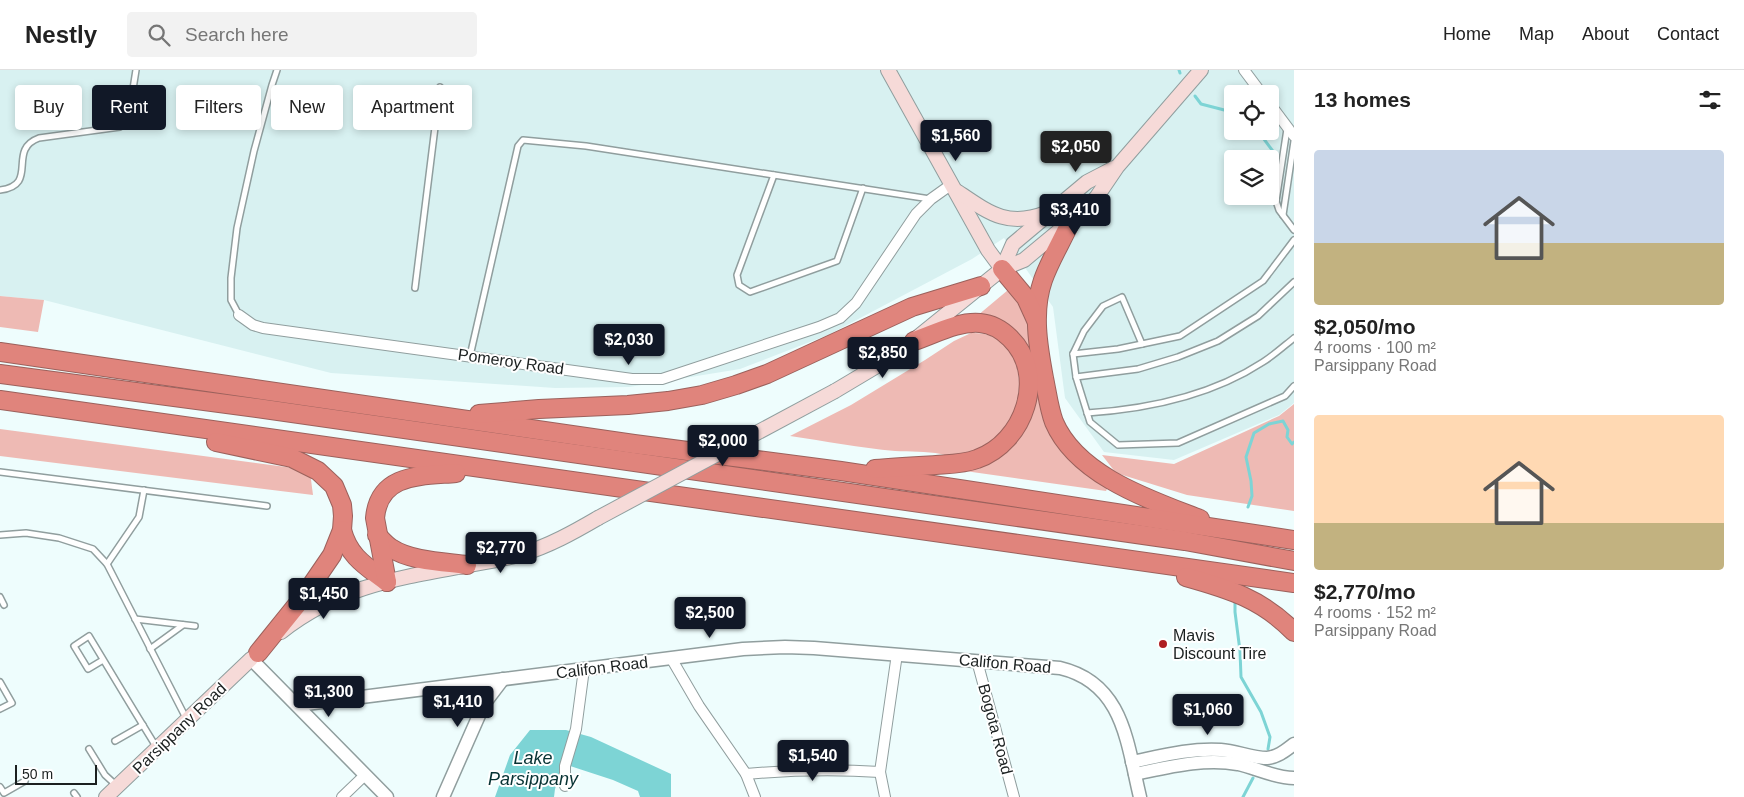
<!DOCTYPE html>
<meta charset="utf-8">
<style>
body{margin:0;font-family:Helvetica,sans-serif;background:#f2f2f2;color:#222;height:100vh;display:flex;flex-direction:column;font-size:19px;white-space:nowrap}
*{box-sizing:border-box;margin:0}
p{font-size:16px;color:#767676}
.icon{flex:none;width:28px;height:28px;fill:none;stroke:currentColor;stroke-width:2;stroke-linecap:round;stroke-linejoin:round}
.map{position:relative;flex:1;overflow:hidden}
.side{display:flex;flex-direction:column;background:#fff;width:450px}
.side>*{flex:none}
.hud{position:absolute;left:15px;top:15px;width:475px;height:45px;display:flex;gap:10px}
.tools{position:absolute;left:1224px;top:15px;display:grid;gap:10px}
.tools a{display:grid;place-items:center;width:55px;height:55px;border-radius:5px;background:#fff;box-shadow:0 2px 8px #0003;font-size:25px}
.scale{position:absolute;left:15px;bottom:12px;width:82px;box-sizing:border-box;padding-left:5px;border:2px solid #1b2020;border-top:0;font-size:14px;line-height:18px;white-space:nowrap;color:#1b2020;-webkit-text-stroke:4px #fff;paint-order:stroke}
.price{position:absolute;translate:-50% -42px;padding:0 11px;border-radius:5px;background:#111827;color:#fff;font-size:16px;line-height:32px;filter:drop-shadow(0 1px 2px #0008)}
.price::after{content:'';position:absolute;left:50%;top:30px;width:15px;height:11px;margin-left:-8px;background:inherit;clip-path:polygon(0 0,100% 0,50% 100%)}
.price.current{background:#222;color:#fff}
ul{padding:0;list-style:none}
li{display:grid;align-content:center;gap:10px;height:265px;padding:0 20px}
li span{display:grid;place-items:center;height:155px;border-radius:5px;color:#555}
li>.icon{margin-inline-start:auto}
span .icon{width:90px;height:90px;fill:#fffc;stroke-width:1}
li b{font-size:21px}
h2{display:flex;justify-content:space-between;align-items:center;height:60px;padding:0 20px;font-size:21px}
.chip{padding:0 18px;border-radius:5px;background:#fff;box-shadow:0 2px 8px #0003;font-size:18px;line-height:45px}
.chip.current{background:#111827;color:#fff}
header{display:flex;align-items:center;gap:30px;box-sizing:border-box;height:70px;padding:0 25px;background:#fff;border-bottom:1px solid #e0e0e0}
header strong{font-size:24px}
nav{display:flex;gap:28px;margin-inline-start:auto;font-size:18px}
.search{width:350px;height:45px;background:#f2f2f2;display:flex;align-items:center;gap:12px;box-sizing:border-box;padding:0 18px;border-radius:5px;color:#767676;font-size:19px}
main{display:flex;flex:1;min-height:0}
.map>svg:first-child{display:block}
.built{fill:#d8f1f1;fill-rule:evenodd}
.green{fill:#eebab4}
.water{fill:#7dd4d5}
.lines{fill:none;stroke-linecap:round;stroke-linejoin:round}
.stream{stroke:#7dd4d5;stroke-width:3}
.service-casing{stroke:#909e9e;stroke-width:8}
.minor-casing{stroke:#909e9e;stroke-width:12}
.tertiary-casing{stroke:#909e9e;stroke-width:15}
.secondary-casing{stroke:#909e9e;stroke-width:16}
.motorway-casing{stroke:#9b615c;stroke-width:20}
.service{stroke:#fff;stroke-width:5}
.minor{stroke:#fff;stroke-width:10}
.tertiary{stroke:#fff;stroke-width:12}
.secondary{stroke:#f6dad8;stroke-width:14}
.motorway{stroke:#e0847c;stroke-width:18}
.secondary-bridge-casing{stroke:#909e9e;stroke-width:16;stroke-linecap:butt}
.secondary-bridge{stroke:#f6dad8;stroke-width:14}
.poi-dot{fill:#af1e21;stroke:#fff;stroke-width:2}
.labels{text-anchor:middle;stroke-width:4;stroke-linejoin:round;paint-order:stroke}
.street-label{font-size:16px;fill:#1b2020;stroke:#fff}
.poi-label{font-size:16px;fill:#1b2020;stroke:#fff;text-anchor:start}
.water-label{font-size:18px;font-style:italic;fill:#063233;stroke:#fff}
</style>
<header>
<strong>Nestly</strong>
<div class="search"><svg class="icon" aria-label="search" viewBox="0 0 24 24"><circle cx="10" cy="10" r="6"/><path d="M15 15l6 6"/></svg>Search here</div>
<nav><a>Home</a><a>Map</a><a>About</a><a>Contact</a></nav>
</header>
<main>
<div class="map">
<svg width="1294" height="727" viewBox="0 0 1294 727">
<rect width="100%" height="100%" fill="#eefdfd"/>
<path class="built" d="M 0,0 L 1294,0 L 1294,333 L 1279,345 L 1174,390 L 1104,382 L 1065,328 L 1053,237 L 1004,168 L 972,189 L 828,265 L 740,299 L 629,317 L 555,318 L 331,303 L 44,230 L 0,226 ZM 1232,24 L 1270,24 L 1270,61 L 1232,61 ZM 1232,89 L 1270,89 L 1270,126 L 1232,126 Z"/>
<g class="green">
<polygon points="1008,220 1012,220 1025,243 1043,338 1108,417 1106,421 965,401 965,399 1002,382 1031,298 977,246"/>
<polygon points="0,226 44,230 38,262 0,257"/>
<path d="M 971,263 C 1036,260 1032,360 977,381 C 971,384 958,388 952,387 C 948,387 944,384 941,384 C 926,381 910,382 895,381 C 860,378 825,371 790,366 L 851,335 L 925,290 L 954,271 Z"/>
<polygon points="1294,334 1294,441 1187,425 1116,403 1102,385 1174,394 1279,346"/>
<polygon points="0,359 301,399 310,402 313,425 0,386"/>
</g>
<polygon class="water" points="530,660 566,660 591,667 671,704 671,727 640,727 638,721 613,710 564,694 555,719 554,727 495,727 510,685"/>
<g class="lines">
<g class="stream">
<polyline points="1179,0 1180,3"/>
<polyline points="1195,26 1201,34 1232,42"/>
<polyline points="1258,61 1275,84"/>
<polyline points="1248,437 1252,426 1251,411 1246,387 1254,363 1269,354 1283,351 1288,360 1287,367 1292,374 1294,372"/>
<polyline points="1235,532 1235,542 1240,581 1241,607 1261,642 1270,667 1268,679"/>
<polyline points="1243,727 1253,708"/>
</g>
<g class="service-casing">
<g id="service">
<polyline points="1287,59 1276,131 1279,140 1294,160"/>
<polyline points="774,105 737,205 739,215 750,222 837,191 863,118"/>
<path d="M 0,120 C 40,115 6,80 39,68 L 120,57 L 126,50 L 129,44 L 136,0"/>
<polyline points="1283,145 1294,71"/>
<polyline points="1294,170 1263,211 1180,266 1142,274 1122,227 1103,236 1084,261 1073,284 1076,307 1090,352 1118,375 1178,373 1285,326 1294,316"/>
<polyline points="415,218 440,17"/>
<polyline points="239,245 231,230 231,208 237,158 254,81 272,15 277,0"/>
<polyline points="1073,284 1118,279 1142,274"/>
<polyline points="470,286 518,76 523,70 586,76 930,129"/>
<polyline points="1076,307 1138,299 1178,287 1218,271 1258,246 1294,212"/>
<path d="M 1087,343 C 1149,339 1211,326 1263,292 C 1274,285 1284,276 1294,268"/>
<polyline points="0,402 267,436"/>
<polyline points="0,465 26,463 59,468 93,479 107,494 187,650"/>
<polyline points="107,494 139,447 144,420"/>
<polyline points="0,527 4,535"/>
<polyline points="135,549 195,556"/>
<polyline points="150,579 183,555"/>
<path d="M 103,590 L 88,599 L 74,576 L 89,566 C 112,604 134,641 157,678"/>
<polyline points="0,612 12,633 0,639"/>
<polyline points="115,671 143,655"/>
<polyline points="89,679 105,705 117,716"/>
<polyline points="0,717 4,723 25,711"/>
<polyline points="74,723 77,727"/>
</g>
</g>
<g class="minor-casing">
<g id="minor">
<polyline points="1244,0 1262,24"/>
<polyline points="1270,34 1294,66"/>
<polyline points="239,245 253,255 263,258 632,309 662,309 819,257 840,248 856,233 916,144 931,129 952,114"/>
<polyline points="671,588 699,636 746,704 755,727"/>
<polyline points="977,591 1014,727"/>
<path d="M 746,704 C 791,700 835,699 880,702"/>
<polyline points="565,716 565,696 576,659 584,599"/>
<polyline points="342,727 365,705"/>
<polyline points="885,727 880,702 897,584"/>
</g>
</g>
<g class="tertiary-casing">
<g id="tertiary">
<polyline points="251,589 387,727"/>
<path d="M 298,635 L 743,579 L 785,577 L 814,578 L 1060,598 C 1124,613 1127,674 1140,727"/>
<path d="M 1132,692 C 1161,686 1190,678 1221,680 C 1236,681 1252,688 1267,688 C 1278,687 1286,680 1294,674"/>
<path d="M 1135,704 C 1169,697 1203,688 1238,694 C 1256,698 1275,708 1294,708"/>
<polyline points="443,727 484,634 503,609"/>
</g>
</g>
<g class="secondary-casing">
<g id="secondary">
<polyline points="888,0 988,180 1002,199"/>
<path d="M 958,122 C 989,143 1008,158 1046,143"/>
<polyline points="1002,199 1013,174 1087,112 1114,98"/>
<polyline points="835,321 897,284 1002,199 1024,190 1071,151 1096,128 1117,97 1201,0"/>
<path d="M 281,562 C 335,519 392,509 458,497 C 479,493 501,490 522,484 C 549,476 574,462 598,448"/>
<polyline points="106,727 251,589"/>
</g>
</g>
<g class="motorway-casing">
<g id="motorway">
<path d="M 1071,151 C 1062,171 1050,190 1043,210 C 1032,241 1038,276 1044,308 C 1047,322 1049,339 1054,352 C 1077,406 1151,430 1200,449"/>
<polyline points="1002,199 1026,228 1036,250"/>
<polyline points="0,282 634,374 841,401 1294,470"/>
<polyline points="0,304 257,338 1185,471 1294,491"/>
<polyline points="0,330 1294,513"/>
<polyline points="479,344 539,339 628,335 668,331 702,325 736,315 767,304 912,237 981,216"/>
<polyline points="216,372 292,388 318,401 334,416 342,435 343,446 342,460 332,485 304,526 258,583"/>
<path d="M 875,399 C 895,397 916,396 936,395 C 950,394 964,394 977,389 C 1024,373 1048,305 1010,268 C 1002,260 991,254 980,253 C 958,251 935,264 914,271"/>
<path d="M 342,460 C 349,487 366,496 387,512"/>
<path d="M 377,465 C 381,469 386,475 391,478 C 410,491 444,492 467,495"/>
<path d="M 1186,507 C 1229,519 1262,529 1294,562"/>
<path d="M 387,512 L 375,448 C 379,403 421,406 456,403"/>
</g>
</g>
<use href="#service" class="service"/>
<use href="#minor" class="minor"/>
<use href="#tertiary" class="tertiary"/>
<use href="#secondary" class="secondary"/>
<use href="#motorway" class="motorway"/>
<g class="secondary-bridge-casing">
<polyline id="secondary-bridge" points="598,448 835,321"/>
</g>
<use href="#secondary-bridge" class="secondary-bridge"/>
</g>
<circle class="poi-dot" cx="1163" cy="574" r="5"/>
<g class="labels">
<g class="street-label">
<text transform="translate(511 291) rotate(8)" y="6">Pomeroy Road</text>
<text transform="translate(1005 593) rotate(5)" y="6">Califon Road</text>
<text transform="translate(602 597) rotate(-7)" y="6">Califon Road</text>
<text transform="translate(179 658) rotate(-44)" y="6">Parsippany Road</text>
<text transform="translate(996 659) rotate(75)" y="6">Bogota Road</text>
</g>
<g class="poi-label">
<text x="1173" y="571">Mavis<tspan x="1173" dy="18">Discount Tire</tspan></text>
</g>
<g class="water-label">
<text x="533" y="694">Lake<tspan x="533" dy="21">Parsippany</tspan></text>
</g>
</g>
</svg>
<div class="tools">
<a><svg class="icon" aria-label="locate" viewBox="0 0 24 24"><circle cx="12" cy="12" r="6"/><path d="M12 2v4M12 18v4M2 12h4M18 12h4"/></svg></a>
<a><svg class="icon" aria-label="layers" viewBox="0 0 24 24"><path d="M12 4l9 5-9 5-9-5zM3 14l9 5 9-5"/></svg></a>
</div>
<div class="scale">50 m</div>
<b class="price" style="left:956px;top:92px">$1,560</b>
<b class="price current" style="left:1076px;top:103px">$2,050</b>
<b class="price" style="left:1075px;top:166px">$3,410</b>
<b class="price" style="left:629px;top:296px">$2,030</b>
<b class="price" style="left:883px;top:309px">$2,850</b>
<b class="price" style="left:723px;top:397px">$2,000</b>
<b class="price" style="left:501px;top:504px">$2,770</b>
<b class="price" style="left:324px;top:550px">$1,450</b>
<b class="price" style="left:710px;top:569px">$2,500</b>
<b class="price" style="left:329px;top:648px">$1,300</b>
<b class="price" style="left:458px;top:658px">$1,410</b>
<b class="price" style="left:1208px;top:666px">$1,060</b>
<b class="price" style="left:813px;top:712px">$1,540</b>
<div class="hud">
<a class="chip">Buy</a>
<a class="chip current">Rent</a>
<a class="chip">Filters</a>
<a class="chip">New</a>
<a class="chip">Apartment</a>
</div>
</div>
<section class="side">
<h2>13 homes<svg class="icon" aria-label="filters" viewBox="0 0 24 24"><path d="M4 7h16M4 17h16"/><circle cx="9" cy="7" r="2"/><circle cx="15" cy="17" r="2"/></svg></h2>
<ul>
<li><span style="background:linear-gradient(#c9d6e8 60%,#c2b280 0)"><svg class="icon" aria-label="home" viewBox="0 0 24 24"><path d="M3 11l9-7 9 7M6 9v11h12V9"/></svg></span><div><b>$2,050/mo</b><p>4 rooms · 100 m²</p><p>Parsippany Road</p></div></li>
<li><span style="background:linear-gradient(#ffd9b3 70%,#c2b280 0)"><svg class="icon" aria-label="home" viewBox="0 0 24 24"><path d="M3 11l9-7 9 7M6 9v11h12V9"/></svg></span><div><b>$2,770/mo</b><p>4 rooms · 152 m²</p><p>Parsippany Road</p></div></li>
</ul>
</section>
</main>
